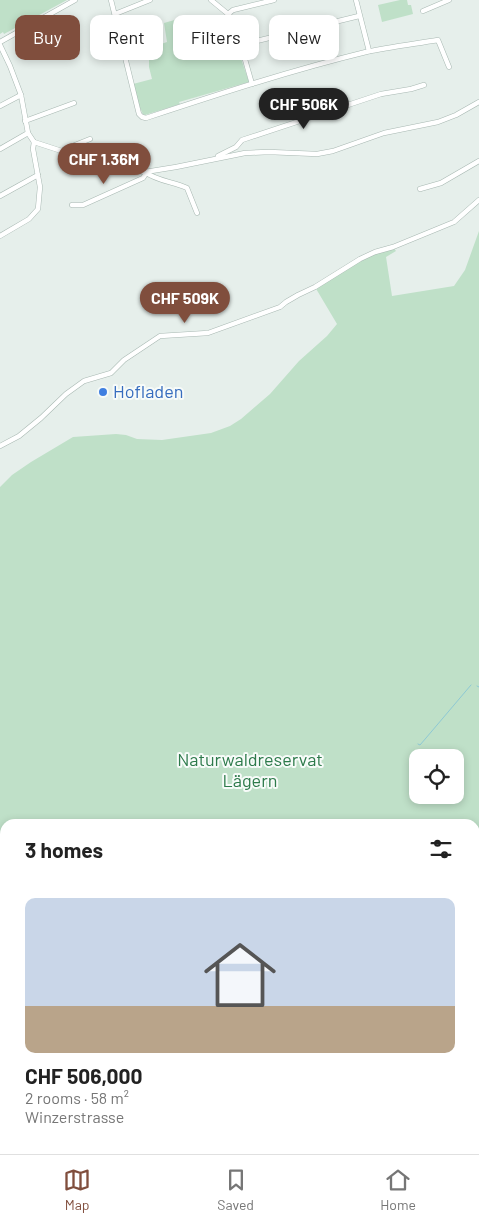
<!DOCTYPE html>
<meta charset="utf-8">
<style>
body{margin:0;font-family:Barlow,sans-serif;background:#f6f6f6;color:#222;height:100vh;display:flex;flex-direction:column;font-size:19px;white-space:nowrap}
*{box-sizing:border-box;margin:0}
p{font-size:16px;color:#767676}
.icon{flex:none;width:28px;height:28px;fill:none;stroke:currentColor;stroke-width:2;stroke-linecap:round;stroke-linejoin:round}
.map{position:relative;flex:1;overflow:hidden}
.panel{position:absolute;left:0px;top:819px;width:480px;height:336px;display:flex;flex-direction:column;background:#fff;border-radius:15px 15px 0 0;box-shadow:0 2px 8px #0003}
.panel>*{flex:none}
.hud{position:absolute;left:15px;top:15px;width:450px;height:45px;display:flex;gap:10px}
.buttons{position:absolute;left:409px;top:749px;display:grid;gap:10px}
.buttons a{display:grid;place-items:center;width:55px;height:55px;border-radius:10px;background:#fff;box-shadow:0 2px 8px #0003;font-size:25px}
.price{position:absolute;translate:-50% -42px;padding:0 11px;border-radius:18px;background:#804e3d;color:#fff;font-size:16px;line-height:32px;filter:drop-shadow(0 1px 2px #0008)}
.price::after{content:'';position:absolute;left:50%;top:30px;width:15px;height:11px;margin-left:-8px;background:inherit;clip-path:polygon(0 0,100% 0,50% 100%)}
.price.active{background:#222;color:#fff}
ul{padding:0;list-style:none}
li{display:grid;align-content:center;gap:10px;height:265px;padding:0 25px}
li+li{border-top:1px solid #e0e0e0}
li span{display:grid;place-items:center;height:155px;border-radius:10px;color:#555}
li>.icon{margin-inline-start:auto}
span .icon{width:90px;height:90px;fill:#fffc;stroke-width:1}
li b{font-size:21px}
h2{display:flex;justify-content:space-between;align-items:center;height:60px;padding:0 25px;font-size:21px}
.chip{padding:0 18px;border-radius:10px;background:#fff;box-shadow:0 2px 8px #0003;font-size:18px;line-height:45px}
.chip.active{background:#804e3d;color:#fff}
.menu{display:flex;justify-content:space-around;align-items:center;height:70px;border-top:1px solid #e0e0e0;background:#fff;font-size:14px;color:#767676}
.menu a{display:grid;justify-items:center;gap:2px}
.menu .active{color:#804e3d}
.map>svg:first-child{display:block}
.green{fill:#bfe0c8;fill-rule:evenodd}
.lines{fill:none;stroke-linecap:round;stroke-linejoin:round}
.stream{stroke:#8ec9d4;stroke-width:1}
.street-casing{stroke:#a8b8b2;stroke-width:5.5}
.street{stroke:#fff;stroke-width:4.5}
.shop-dot{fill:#3f7fe0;stroke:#f7fbf9;stroke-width:2}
.labels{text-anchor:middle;stroke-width:4;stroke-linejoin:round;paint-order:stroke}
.shop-label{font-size:18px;fill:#366cbe;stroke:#f7fbf9;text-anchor:start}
.park-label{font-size:18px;fill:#2d7a4b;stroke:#f7fbf9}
</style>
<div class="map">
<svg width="479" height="1154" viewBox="0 0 479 1154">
<rect width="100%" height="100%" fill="#e6efeb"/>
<g class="green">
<polygon points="0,0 67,0 4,34 3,32 0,34"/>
<polygon points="400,0 407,0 408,5 411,5 413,14 382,22 378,5"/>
<polygon points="178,19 182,27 198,22 207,44 233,35 249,82 179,102 180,104 145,115 143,114 139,106 133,84 152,79 149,67 149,48 167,42 164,23"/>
<path d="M 479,231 L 479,1117 L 475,1117 L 475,824 L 5,824 L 5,1150 L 421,1150 L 419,1154 L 0,1154 L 0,487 L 12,475 L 31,462 L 73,437 L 116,434 L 126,435 L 137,439 L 162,440 L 211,433 L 230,426 L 241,419 L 270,394 L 299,361 L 327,336 L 337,324 L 315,287 L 360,259 L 393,247 L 396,251 L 386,257 L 392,296 L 454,286 L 465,270 ZM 418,758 L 455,758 L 455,795 L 418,795 Z"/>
</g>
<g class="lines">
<g class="stream">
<polyline points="477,686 479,687"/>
<polyline points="418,744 420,745 426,738 471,685"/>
</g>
<g class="street-casing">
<g id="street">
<path d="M 111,0 L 139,114 L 142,117 L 146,118 C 219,94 292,70 366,52 C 390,47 414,44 438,40 L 449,67"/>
<polyline points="211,0 228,14 234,21 252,84"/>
<polyline points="356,0 369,51"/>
<polyline points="423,11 449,0"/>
<polyline points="115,14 150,0"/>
<polyline points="228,14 233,10 274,0"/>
<polyline points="0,42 75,0"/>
<polyline points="0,45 10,66 21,95 28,133 34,142 77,156 133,170 145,172 176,167 245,153 269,152 317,154 333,151 384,133 438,122 456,115 479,102"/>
<polyline points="240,45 359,16"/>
<polyline points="0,106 21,95"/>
<polyline points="25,121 74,103"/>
<polyline points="0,149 28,133"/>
<polyline points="63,151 65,149 90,139"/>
<polyline points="218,158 218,156 236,147 242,140 381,94 411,89 424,85"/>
<polyline points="420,189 441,183 479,161"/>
<polyline points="0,196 38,175"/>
<path d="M 72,205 L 83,205 L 143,178 L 145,175 L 145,172 C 157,181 174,182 187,188 L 197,213"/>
<polyline points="0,236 29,219 38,209 40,187 33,149 34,142"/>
<polyline points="0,446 19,436 41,418 66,394 84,381 111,373 124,360 160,336 208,333 280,307 286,302 298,295 315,287 360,259 375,252 393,247 454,222 479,200"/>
</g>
</g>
<use href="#street" class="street"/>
</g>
<circle class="shop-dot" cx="103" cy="392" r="5"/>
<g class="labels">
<g class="shop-label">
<text x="113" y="398">Hofladen</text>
</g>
<g class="park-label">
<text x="250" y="766">Naturwaldreservat<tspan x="250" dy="21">Lägern</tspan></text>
</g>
</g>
</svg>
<div class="buttons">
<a><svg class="icon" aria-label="locate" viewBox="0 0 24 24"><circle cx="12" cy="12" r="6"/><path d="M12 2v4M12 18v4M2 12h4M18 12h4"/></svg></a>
</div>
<b class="price active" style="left:304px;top:130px">CHF 506K</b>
<b class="price" style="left:104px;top:185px">CHF 1.36M</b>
<b class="price" style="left:185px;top:324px">CHF 509K</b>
<div class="hud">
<a class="chip active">Buy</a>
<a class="chip">Rent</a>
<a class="chip">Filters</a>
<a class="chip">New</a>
</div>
<section class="panel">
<h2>3 homes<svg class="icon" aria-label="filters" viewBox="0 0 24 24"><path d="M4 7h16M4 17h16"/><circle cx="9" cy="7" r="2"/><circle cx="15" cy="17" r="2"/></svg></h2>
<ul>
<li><span style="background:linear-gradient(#c9d6e8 70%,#b9a48a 0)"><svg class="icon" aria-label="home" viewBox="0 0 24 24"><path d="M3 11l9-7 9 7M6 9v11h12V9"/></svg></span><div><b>CHF 506,000</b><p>2 rooms · 58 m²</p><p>Winzerstrasse</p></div></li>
</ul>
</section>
</div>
<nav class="menu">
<a class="active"><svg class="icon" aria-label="map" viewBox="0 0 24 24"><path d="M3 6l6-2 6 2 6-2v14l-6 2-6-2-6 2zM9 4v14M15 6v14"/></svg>Map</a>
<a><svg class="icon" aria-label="saved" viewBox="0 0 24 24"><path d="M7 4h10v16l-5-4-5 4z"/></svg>Saved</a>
<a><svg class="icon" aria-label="home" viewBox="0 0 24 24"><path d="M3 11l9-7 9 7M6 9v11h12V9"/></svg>Home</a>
</nav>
